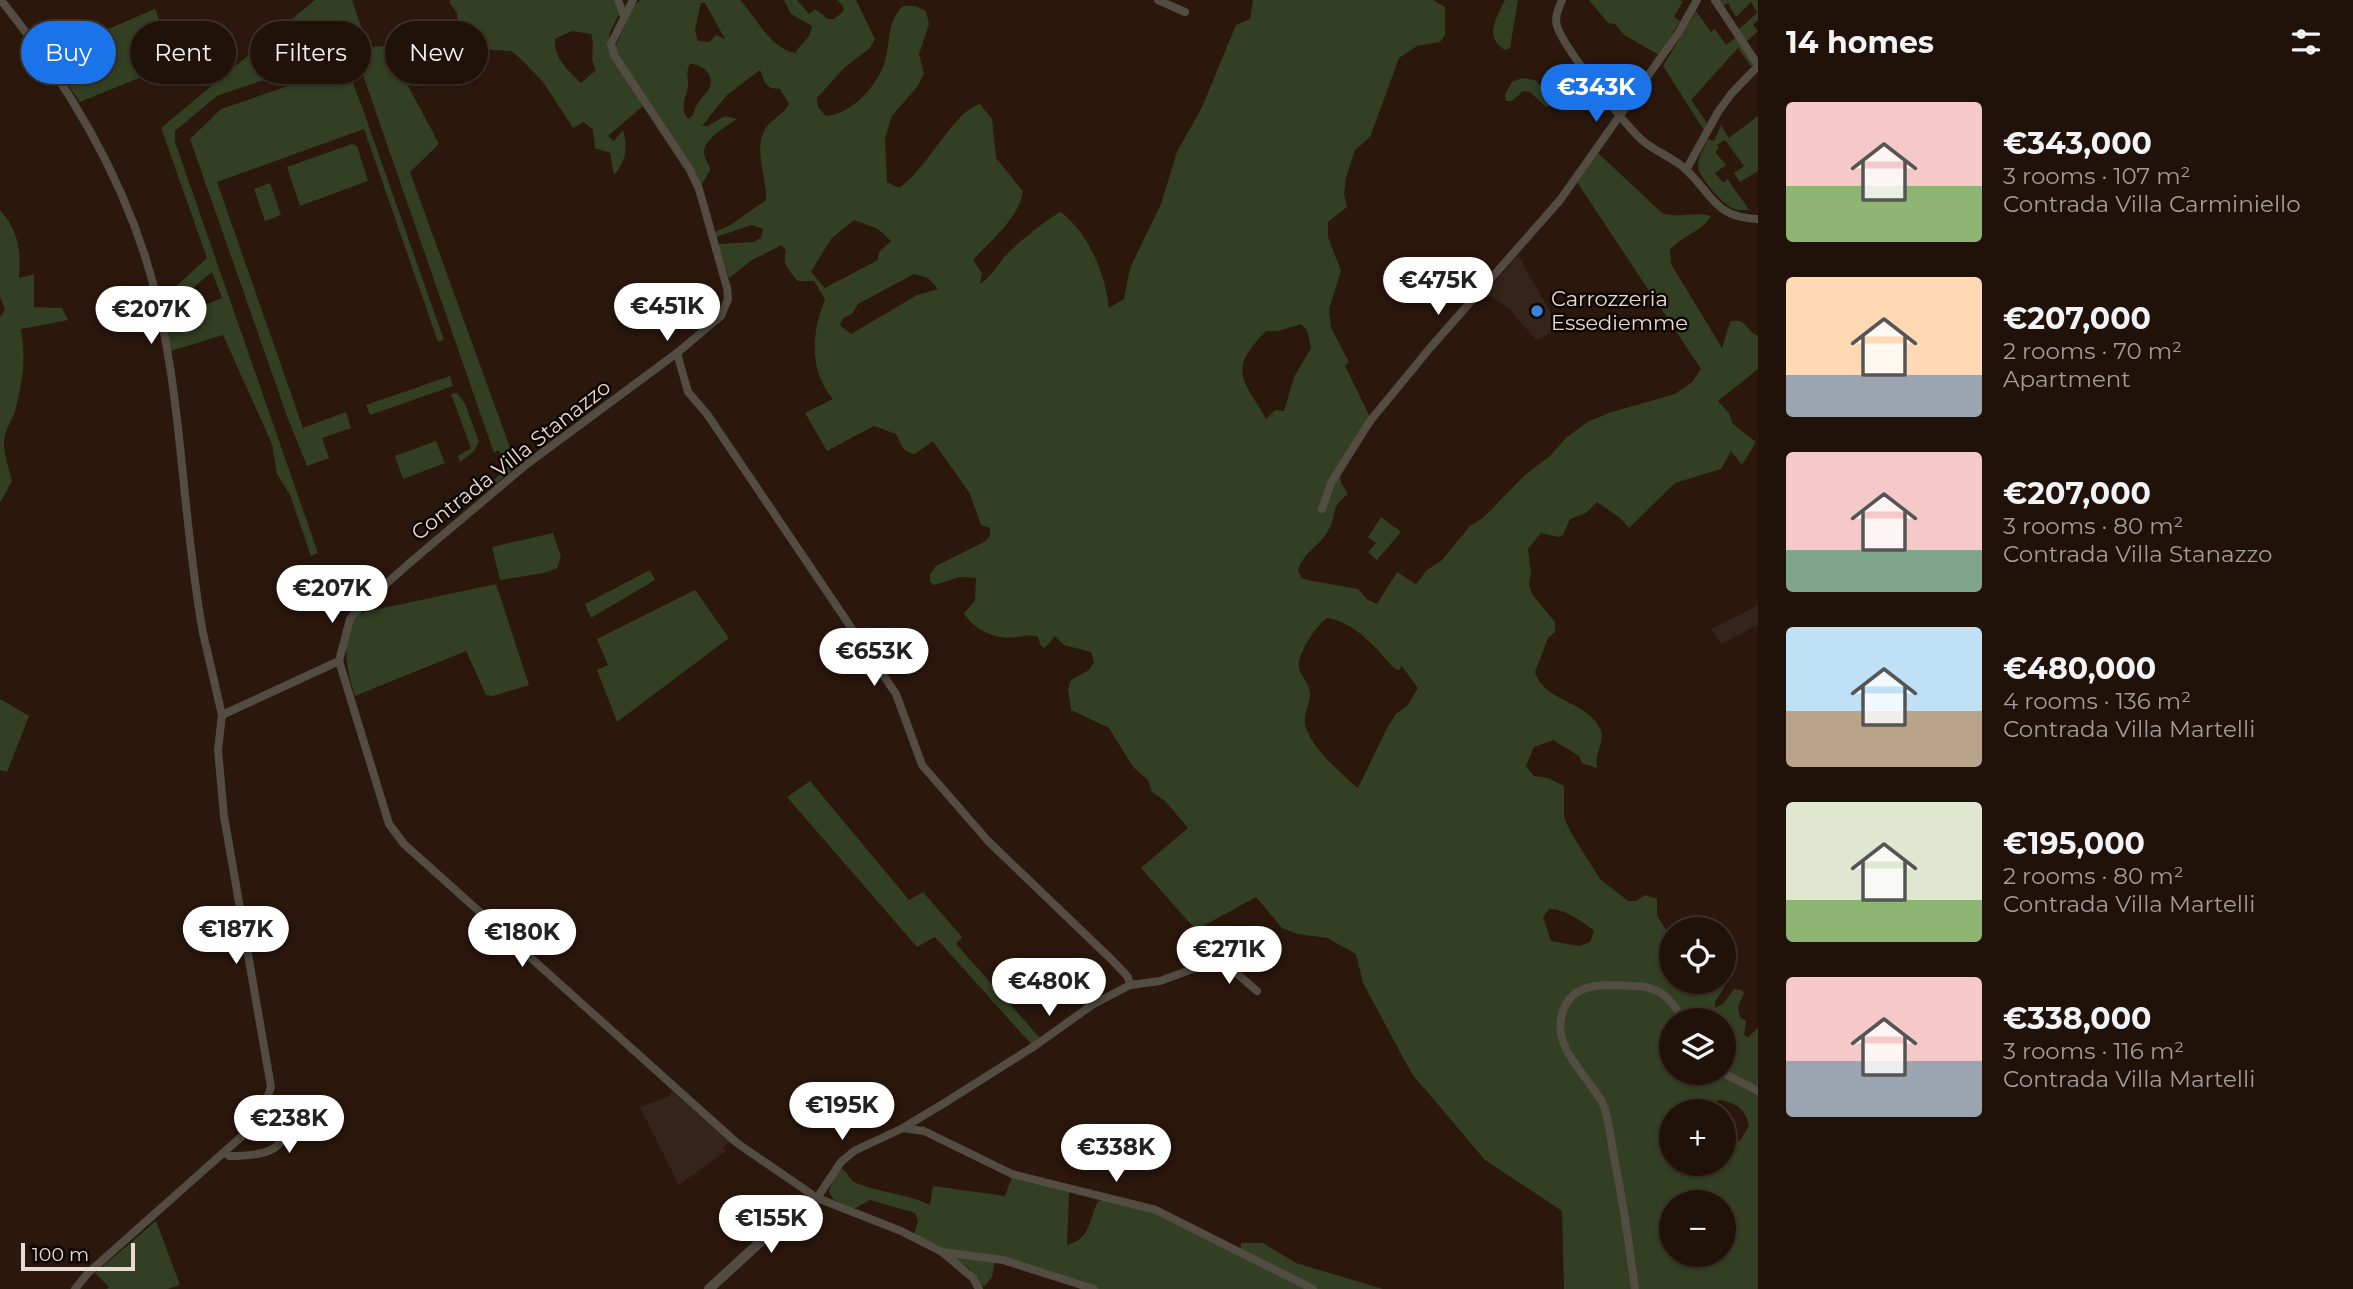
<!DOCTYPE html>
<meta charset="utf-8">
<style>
body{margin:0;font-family:Montserrat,sans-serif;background:#281a12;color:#f1f3f6;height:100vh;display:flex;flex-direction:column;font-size:26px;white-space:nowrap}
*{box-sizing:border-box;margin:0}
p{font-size:23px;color:#a29d9c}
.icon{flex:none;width:38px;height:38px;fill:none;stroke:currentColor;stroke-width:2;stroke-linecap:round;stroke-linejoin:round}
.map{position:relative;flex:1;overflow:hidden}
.panel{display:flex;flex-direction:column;background:#201109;width:595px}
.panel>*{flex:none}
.hud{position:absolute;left:21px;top:21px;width:665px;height:63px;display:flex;gap:14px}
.buttons{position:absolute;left:1659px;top:917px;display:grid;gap:14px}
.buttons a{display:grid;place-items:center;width:77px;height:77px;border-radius:50%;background:#201109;box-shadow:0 2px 5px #0004,0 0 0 2px #3d312a;font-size:35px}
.scale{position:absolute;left:21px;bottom:18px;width:114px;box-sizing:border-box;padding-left:7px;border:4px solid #e9dad3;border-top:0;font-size:19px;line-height:24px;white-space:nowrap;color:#e9dad3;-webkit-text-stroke:5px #0d0603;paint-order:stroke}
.price{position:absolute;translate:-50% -60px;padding:0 16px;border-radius:24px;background:#fff;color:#222;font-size:23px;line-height:46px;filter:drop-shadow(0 2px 4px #0008)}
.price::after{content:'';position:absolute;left:50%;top:42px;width:21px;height:16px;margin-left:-10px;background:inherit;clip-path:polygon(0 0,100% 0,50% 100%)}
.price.on{background:#1a73e8;color:#fff}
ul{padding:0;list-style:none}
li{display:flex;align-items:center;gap:21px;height:175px;padding:0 28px}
li span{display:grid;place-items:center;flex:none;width:196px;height:140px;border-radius:7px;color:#555}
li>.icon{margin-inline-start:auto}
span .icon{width:84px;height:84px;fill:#fffc;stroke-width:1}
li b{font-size:30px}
h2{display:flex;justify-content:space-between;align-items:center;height:84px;padding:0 28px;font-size:30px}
.pill{padding:0 24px;border-radius:32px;background:#201109;box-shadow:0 2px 5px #0004,0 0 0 2px #3d312a;font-size:24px;line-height:63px}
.pill.on{background:#1a73e8;color:#fff}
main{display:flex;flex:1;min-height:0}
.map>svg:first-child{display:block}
.industrial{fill:#34241a}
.green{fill:#323f22;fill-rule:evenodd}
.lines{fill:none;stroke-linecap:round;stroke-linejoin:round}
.minor{stroke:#534c43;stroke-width:8}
.tertiary{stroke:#534c43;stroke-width:10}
.shop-dot{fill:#3f7fe0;stroke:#0d0603;stroke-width:2.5}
.labels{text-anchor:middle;stroke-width:5;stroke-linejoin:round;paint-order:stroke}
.poi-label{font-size:21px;fill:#e9dad3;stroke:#0d0603;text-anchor:start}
.street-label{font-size:21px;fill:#e9dad3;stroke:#0d0603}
</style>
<main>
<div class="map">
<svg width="1758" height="1289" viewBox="0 0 1758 1289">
<rect width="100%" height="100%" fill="#2b170c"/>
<g class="industrial">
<polygon points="1518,255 1560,329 1536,340 1509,309 1486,293"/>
<polygon points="1758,605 1758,625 1721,644 1711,629"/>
<polygon points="673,1091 731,1141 723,1147 726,1151 679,1185 640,1107 669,1096"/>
</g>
<g class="green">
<path d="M 315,0 L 352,0 L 368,47 L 387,46 L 439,144 L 410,172 L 517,467 L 491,487 L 491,483 L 509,465 L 498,450 L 494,453 L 354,49 L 217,96 L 175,131 L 175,142 L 318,553 L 311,556 L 290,495 L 277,474 L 272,444 L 223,335 L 171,351 L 161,300 L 207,258 L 161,128 ZM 212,272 L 222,298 L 182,314 L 178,300 Z"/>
<path d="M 451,0 L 617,0 L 621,10 L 610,32 L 608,46 L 643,106 L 608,136 L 614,141 L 623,130 C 628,148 626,161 614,175 L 610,153 L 595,148 L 593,130 L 584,122 L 573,128 L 543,82 L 522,60 L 511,51 L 481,49 L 480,63 L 473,63 L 455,40 L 447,37 L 459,34 L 457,13 L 449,2 ZM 572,31 L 591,34 C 596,46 588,58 596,70 L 581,83 C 568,70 554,59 555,39 Z"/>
<path d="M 641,0 L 740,0 C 756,17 771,49 795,53 C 801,43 811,38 812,26 L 791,14 L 784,0 L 797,0 L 809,14 L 815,9 L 828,19 L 834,19 L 844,11 L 843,6 L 837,0 L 856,0 L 875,39 L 870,48 L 844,68 L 817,98 L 818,107 L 826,116 C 853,114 881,82 886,57 C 891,37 887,22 903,6 L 915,6 L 926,11 L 929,24 L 919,54 L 924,74 L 917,87 L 892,116 L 885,138 L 887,182 L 899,188 C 926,171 954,110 980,104 L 992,119 L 996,158 L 1023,191 C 1020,217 990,241 973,260 L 982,273 L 980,284 C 992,276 998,264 1007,254 C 1014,246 1052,215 1061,212 C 1089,234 1105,273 1109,308 L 1124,299 L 1130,268 L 1161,204 L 1177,152 L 1202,107 L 1236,25 L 1250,19 L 1253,0 L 1433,0 L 1445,7 L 1445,35 L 1440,42 L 1417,46 L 1399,58 L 1370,137 L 1355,150 L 1346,177 L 1344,194 L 1347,207 L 1328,222 L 1328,237 L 1341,271 L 1329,309 L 1331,328 L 1349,362 L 1345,366 L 1370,417 L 1340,475 L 1341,483 L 1348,494 C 1329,508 1338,515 1328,531 C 1319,547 1303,552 1298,571 L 1302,578 L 1307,580 L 1358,589 L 1368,600 L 1377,604 L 1397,572 L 1416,584 L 1427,570 L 1441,561 L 1470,526 L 1483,518 L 1526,474 L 1550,456 L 1566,438 L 1587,422 L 1612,412 L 1675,394 L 1692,382 L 1701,369 L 1577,182 L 1598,153 L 1662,213 C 1679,219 1694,211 1711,216 C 1702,232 1682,235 1670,250 L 1671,264 L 1722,348 L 1730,322 C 1745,316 1746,331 1758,336 L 1758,369 L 1718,401 L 1729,413 L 1733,424 L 1756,442 L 1742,465 L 1731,451 L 1721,469 L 1675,483 L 1629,528 L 1619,517 L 1597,502 L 1586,513 L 1570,519 L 1563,535 L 1559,537 L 1541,533 L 1528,549 L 1531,573 L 1529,585 L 1532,594 L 1555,622 L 1555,632 L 1548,638 L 1535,672 C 1543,702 1590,701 1601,731 C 1605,742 1594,753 1597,768 L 1582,763 L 1579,756 L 1553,740 L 1534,747 L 1526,766 L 1534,776 L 1548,778 L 1564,786 L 1564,817 L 1570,831 L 1600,879 L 1628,901 L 1636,901 L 1645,895 L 1657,899 L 1657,915 L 1671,939 L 1671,982 L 1723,982 L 1724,988 L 1715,1002 L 1715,1008 L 1723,1004 L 1734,989 L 1742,990 L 1744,993 L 1738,1007 L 1740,1017 L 1746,1021 L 1744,1035 L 1748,1037 L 1758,1028 L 1758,1289 L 1564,1289 L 1562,1211 L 1485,1160 L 1412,1074 L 1363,983 L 1356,954 L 1327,938 L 1298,934 L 1282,928 L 1256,897 L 1196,930 L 1141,868 L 1188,828 L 1165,801 L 1152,792 L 1148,780 L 1133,767 L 1109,728 L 1071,710 L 1068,689 L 1071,680 L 1089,670 L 1094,662 L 1091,652 L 1064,645 L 1055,636 L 1045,648 L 1041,646 L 1038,637 C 1029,634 1026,636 1017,637 C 998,641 973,630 964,613 L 975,601 L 976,578 L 960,577 L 934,585 L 930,582 L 930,574 L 936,566 L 984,542 L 990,536 L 990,528 L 981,525 L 970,494 L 933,441 L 915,454 C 901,451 902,445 896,434 L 874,426 L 827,451 L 805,413 L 833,399 C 808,370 812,332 825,299 L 814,281 L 798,281 C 789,270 782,266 786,251 L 782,245 L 752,260 L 729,278 L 718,244 L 753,242 L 761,238 L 763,229 L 752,225 L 716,237 L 714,232 L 729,226 L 766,200 C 767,179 755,154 763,133 C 768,120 783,116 789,104 L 780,89 L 771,88 L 765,83 L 760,70 L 727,95 L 702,126 L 708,126 L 725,116 L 737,119 C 727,126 703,139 704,153 C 705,160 709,164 710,170 L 701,186 L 614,50 L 633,6 ZM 701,3 L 705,3 L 725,39 L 716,35 L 709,42 L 698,41 L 695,30 ZM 690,64 C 701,64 714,73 710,86 C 708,94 697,99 693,115 L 688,119 C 679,107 686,99 688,86 C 689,77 685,73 690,64 ZM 854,220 L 878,229 L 891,241 L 879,252 L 878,260 L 825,288 L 811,272 L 831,239 ZM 914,274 L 928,278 L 938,289 L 917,295 L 851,334 L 840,325 L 843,318 L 852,314 L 858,304 ZM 1301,324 L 1307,330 L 1311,348 L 1294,377 L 1284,411 L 1275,410 L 1266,419 C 1243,378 1227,371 1266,331 L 1278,331 ZM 1328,618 C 1359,625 1374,647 1395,669 L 1400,670 L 1401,665 L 1418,688 L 1407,706 L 1396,714 L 1388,726 L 1358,788 C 1341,773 1314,751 1306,728 C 1302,717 1309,707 1310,696 C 1311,683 1301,679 1299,667 C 1296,656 1318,622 1328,618 ZM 1549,909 C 1564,909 1583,921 1594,931 L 1590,942 L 1579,946 L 1551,941 L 1543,917 ZM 1671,1020 L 1724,1020 L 1724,1073 L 1671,1073 ZM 1720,1100 C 1736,1103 1746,1109 1749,1126 L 1740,1141 L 1724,1138 L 1724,1164 L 1671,1164 L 1671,1111 C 1692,1111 1700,1106 1720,1100 ZM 1671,1202 L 1724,1202 L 1724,1255 L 1671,1255 Z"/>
<path d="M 1505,0 L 1518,0 L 1510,48 L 1505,50 C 1483,37 1497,17 1505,0 Z"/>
<polygon points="1589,0 1679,0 1683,1 1674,17 1680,21 1659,55 1624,35 1615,24 1608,23"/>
<polygon points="1717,0 1758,0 1758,20 1753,25 1758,31 1747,41 1738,30 1757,13 1751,2 1736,17 1728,3 1722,6"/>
<polygon points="155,9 176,63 80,102 47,55"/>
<polygon points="1696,11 1711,32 1715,29 1726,45 1736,37 1754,64 1751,66 1738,48 1691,100 1707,123 1704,130 1663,66"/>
<polygon points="343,67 348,70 361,104 444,340 438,342 364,129 217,182 303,428 346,412 351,428 322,438 329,458 307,466 288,419 190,139 221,109"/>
<polygon points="1522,78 1535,80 1554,102 1551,106 1546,107 1530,92 1523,91 1512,101 1506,101 1505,94 1512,82"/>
<path d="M 1758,116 L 1758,171 L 1740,182 L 1734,173 L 1744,166 L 1725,140 L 1717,145 L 1719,148 L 1715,152 L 1726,165 L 1715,173 L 1723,183 L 1728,179 C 1734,191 1742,198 1749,210 C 1743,210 1737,211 1732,208 C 1723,204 1697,176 1698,165 C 1698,157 1705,147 1708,139 L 1714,141 L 1721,125 L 1729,138 Z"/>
<polygon points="352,144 357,146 368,181 300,206 287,167"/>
<polygon points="270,183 281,215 265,221 254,189"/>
<path d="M 0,210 C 19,231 21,251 19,278 L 34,274 L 34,307 L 62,308 L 68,320 L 21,329 C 26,361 23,380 15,411 C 12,422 4,430 4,443 C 4,456 9,468 12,481 L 0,503 L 0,317 L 5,310 L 0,296 Z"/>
<polygon points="450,376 453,386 370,415 366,405"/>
<polygon points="457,393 465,404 479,442 474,451 460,462 458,456 471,448 451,394"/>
<polygon points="436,441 445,463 403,479 395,456"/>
<polygon points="1381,517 1401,532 1377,560 1368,552 1376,543 1368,537"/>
<polygon points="553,533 561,557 557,568 544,573 500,580 492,547"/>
<polygon points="650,570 655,580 591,618 585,604"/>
<path d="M 496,584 L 529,685 L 493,696 L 486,695 L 466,651 L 355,696 C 347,670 338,635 360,613 Z"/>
<polygon points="695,590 729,638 617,722 597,670 608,665 597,639"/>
<polygon points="0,699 29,716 7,772 0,770"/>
<polygon points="810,781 909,900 923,892 962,937 956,944 1041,1039 1032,1045 935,937 917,947 787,797"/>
<path d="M 841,1169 C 849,1172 849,1180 856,1183 C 880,1193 906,1193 930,1205 L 933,1186 L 1005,1196 L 1012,1177 L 1069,1192 L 1067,1245 C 1091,1239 1089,1219 1098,1201 L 1105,1200 L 1160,1215 L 1240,1253 L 1241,1243 L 1263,1243 L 1296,1263 L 1383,1289 L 1097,1289 L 1088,1283 L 996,1257 L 992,1277 L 985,1286 L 980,1285 L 969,1268 L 914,1234 L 918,1221 L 915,1213 L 870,1200 L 854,1209 L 833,1199 L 829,1192 L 835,1174 Z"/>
<polygon points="156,1221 180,1285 168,1289 107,1289 109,1287 95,1273"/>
</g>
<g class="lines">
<g class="minor">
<path d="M 1,0 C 73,90 134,194 159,308 C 183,415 183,525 203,633 C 209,660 216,688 222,715"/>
<polyline points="618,0 624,16"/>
<polyline points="633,0 611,44 614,55 690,170 699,189 727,288 728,299 721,316 677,353 527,464 413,560 360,607 350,619 339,661 389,824 404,844 737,1143 817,1198 901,1231 942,1252 1003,1260 1094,1289"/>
<polyline points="1158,0 1185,12"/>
<path d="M 1562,0 C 1559,8 1554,17 1557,26 C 1563,47 1625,125 1643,141 C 1655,151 1671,157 1683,167 C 1712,192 1713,218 1758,219"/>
<polyline points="1715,0 1758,65"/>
<polyline points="1686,170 1718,112 1731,94 1758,66"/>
<polyline points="677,353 688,392 707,414 896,694 922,765 988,841 1113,961 1128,977 1130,985"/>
<polyline points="1322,509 1331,483 1370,421 1430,348 1560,200 1679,32 1697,0"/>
<polyline points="1723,1073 1758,1091"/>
<polyline points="903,1128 924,1131 1012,1174 1156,1210 1313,1289"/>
<path d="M 225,1152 L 229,1156 C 263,1156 297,1152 279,1108 L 267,1105"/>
<polyline points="817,1198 841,1162 854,1151 903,1128 946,1102 1036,1045 1092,1005 1130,985 1160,981 1220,959 1257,991"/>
<polyline points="942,1252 973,1278 979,1289"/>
<polyline points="75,1289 88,1273 259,1121 271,1087 224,816 218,750 222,715 339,661"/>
<path d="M 1635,1289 C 1629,1243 1622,1197 1613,1151 C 1610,1136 1609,1118 1603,1104 C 1590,1078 1555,1051 1561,1019 C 1568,980 1603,985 1634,986 C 1660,986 1671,999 1683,1020"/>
</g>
<polyline class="tertiary" points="709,1289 769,1234 817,1198"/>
</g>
<circle class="shop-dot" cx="1537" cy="311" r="7"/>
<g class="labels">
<g class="poi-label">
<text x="1551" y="306">Carrozzeria<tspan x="1551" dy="24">Essediemme</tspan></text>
</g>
<g class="street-label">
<text transform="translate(511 460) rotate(-38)" y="7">Contrada Villa Stanazzo</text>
</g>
</g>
</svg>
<div class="buttons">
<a><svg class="icon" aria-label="locate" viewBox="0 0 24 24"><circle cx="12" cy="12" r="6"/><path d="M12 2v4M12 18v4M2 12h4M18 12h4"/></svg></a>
<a><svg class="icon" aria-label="layers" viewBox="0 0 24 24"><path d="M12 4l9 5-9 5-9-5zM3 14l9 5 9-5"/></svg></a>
<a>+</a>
<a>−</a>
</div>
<div class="scale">100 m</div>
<b class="price on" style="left:1596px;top:124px">€343K</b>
<b class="price" style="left:1438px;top:317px">€475K</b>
<b class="price" style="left:667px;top:343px">€451K</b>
<b class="price" style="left:151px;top:346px">€207K</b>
<b class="price" style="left:332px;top:625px">€207K</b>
<b class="price" style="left:874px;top:688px">€653K</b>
<b class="price" style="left:236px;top:966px">€187K</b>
<b class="price" style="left:522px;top:969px">€180K</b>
<b class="price" style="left:1229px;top:986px">€271K</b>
<b class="price" style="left:1049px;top:1018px">€480K</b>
<b class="price" style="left:842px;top:1142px">€195K</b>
<b class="price" style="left:289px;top:1155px">€238K</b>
<b class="price" style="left:1116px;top:1184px">€338K</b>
<b class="price" style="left:771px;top:1255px">€155K</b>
<div class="hud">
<a class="pill on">Buy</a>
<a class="pill">Rent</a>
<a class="pill">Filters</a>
<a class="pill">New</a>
</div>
</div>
<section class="panel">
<h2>14 homes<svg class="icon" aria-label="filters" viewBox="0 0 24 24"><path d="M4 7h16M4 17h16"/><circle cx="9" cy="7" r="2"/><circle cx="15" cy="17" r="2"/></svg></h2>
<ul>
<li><span style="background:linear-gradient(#f6c9c9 60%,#8fb573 0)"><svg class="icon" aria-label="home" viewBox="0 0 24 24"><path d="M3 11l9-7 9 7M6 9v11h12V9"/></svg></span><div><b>€343,000</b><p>3 rooms · 107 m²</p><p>Contrada Villa Carminiello</p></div></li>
<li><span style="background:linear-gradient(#ffd9b3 70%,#9aa5b1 0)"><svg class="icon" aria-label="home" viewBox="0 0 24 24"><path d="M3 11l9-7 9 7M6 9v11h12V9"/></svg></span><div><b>€207,000</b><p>2 rooms · 70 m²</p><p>Apartment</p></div></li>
<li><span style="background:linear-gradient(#f6c9c9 70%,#7fa58c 0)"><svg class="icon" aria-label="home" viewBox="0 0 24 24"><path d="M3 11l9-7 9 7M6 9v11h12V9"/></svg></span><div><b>€207,000</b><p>3 rooms · 80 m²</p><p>Contrada Villa Stanazzo</p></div></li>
<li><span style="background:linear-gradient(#bfe0f5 60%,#b9a48a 0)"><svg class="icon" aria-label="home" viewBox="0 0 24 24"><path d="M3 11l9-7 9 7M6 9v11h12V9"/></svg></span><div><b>€480,000</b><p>4 rooms · 136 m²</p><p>Contrada Villa Martelli</p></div></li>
<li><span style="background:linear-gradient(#dfe7d0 70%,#8fb573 0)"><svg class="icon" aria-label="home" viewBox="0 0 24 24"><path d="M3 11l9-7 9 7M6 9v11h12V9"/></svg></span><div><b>€195,000</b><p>2 rooms · 80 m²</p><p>Contrada Villa Martelli</p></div></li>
<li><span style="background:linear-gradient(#f6c9c9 60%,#9aa5b1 0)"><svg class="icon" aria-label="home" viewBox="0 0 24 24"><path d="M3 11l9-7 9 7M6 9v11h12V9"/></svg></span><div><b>€338,000</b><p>3 rooms · 116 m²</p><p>Contrada Villa Martelli</p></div></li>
</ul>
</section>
</main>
